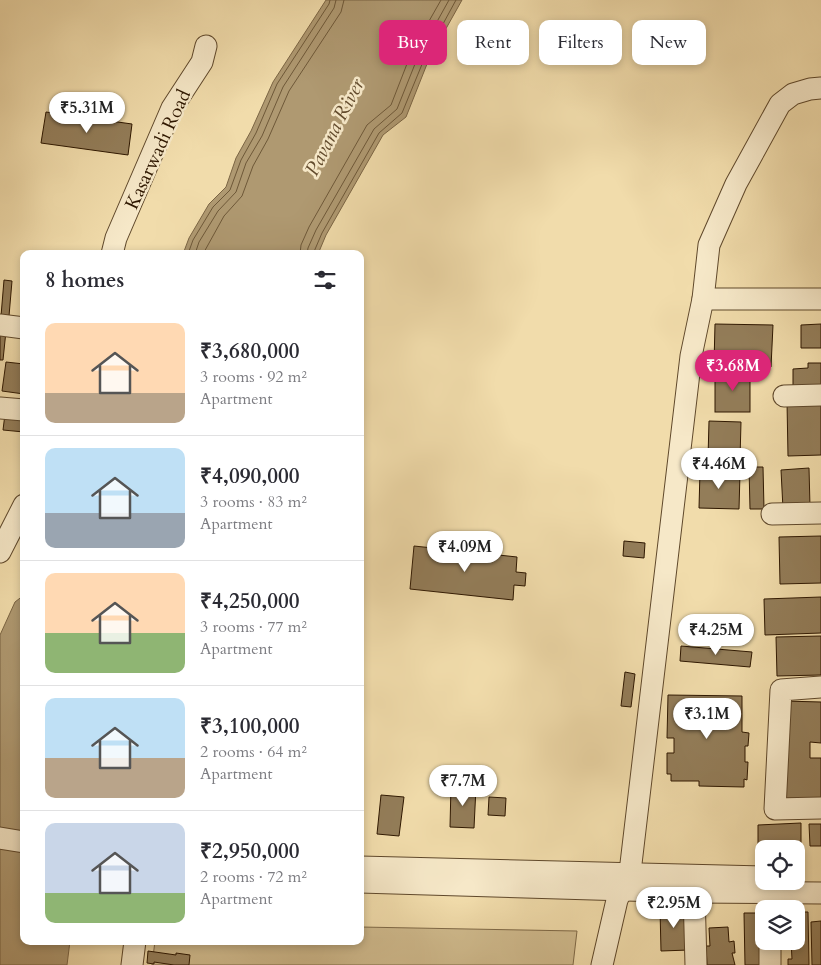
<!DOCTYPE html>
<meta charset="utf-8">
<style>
body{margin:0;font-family:Cardo,serif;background:#f7f7f7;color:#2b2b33;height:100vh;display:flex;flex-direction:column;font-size:19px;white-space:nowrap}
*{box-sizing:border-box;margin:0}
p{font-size:16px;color:#7c7c81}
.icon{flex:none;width:28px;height:28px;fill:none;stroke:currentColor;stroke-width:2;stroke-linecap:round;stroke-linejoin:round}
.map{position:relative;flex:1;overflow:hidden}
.details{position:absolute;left:20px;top:250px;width:344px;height:695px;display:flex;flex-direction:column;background:#fff;border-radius:10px;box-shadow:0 2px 8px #0003}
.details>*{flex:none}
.top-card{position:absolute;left:379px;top:20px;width:366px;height:45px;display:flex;gap:10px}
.tools{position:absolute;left:755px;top:840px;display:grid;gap:10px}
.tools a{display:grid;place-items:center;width:50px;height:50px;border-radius:10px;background:#fff;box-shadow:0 2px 8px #0003;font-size:25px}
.price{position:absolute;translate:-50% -42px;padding:0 11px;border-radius:18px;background:#fff;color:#222;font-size:16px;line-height:32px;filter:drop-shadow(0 1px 2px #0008)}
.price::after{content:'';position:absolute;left:50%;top:30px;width:15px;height:11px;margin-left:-8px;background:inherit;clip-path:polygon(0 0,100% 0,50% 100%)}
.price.active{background:#db2777;color:#fff}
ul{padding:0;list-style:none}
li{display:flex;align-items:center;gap:15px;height:125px;padding:0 25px}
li+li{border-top:1px solid #e1e1e2}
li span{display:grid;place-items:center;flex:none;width:140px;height:100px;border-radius:10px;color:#555}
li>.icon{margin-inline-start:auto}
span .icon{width:60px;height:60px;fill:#fffc;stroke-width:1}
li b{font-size:21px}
h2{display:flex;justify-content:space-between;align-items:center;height:60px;padding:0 25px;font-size:21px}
.chip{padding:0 18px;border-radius:10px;background:#fff;box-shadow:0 2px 8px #0003;font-size:18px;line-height:45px}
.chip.active{background:#db2777;color:#fff}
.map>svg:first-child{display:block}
.green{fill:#d0bb8e;stroke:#7f6947}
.water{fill:#af9971;stroke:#7b6544}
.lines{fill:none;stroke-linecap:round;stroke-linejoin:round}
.shore{stroke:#6e5838;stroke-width:1}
.building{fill:#937d59;stroke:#2e1700}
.minor-casing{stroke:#5f482b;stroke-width:23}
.minor{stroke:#f6e8c8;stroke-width:21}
.labels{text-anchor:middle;stroke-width:5;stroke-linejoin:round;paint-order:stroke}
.street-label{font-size:19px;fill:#2e1700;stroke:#f6e8c8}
.water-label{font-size:20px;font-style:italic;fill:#624b2d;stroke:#f6e8c8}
</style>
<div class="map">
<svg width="821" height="965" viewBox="0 0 821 965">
<rect width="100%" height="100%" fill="#f1dcab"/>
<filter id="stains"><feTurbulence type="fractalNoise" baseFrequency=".004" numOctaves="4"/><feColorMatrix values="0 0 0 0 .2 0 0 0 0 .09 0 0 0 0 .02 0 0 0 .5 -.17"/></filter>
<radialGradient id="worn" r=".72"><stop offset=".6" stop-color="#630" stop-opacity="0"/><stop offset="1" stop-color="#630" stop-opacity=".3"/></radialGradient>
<polygon class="green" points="360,927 577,931 573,965 152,965 155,941 360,941"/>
<g class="water">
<polygon points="326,0 462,0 429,59 406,117 383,135 326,235 318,254 183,254 189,238 209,204 226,187 236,158 251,131 273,82"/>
<polygon points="24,595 24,941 70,941 67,965 0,965 0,635 15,602"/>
</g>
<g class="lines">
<g class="shore">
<polyline points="188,254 193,240 213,207 230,190 241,160 256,133 277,84 329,4 330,0"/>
<polyline points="195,254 199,242 218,211 236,192 246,163 262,136 283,87 334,8 336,0"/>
<polyline points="203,254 224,216 242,196 253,166 268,139 289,91 341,12 344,0"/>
<polyline points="300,254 301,245 309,227 367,125 391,105 412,51 441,0"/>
<polyline points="307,254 308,248 316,230 374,129 397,109 419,54 449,0"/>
<polyline points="313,254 322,233 379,133 402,113 425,57 456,0"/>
</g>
</g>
<g class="building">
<polygon points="46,112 132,124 128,155 41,143"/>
<polygon points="4,280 12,281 9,316 1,316"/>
<polygon points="715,324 773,325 771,367 714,364"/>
<polygon points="821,324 821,348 801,348 801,325"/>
<polygon points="0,331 6,331 3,360 0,360"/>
<polygon points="6,362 24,364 24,394 2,391"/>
<polygon points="808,363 821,363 821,391 793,389 793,369 808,368"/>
<rect x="715" y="371" width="35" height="41"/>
<polygon points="821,401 821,455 788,456 787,402"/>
<polygon points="5,414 24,415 24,432 3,430"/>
<polygon points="709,421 741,422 740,459 708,458"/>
<polygon points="749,467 763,467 764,509 750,509"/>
<polygon points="809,468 810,507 783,509 781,470"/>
<polygon points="700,471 740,473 739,509 699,508"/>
<polygon points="821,536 821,583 780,584 779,537"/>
<polygon points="624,541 645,543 644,558 623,556"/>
<polygon points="414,546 517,557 516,572 526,573 525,586 514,585 513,600 410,589"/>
<polygon points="821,597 821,633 765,635 764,599"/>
<polygon points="821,636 821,675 777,676 776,637"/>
<polygon points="681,646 752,652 750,667 680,661"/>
<polygon points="625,672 635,674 631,707 621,706"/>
<polygon points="668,695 742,696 742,732 749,733 748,746 745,746 745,762 748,762 747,780 744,779 744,787 699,786 699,781 671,781 671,774 667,774 667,753 674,753 674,738 667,738"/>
<polygon points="783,701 821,702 821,743 810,742 810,758 821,758 821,803 780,802"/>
<polygon points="451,786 476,787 474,828 450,827"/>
<polygon points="381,795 404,797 399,836 377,834"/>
<polygon points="489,797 506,798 505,816 488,815"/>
<polygon points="801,823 801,846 758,844 758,825"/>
<polygon points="809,824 821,824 821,846 810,846"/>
<polygon points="688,908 689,950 661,951 660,909"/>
<polygon points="796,912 808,912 809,965 788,965 788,959 792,959 791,941 796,941"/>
<polygon points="744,913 764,913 765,965 745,965"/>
<polygon points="821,921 821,965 812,965 811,922"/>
<polygon points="728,927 729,942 734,941 735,953 732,953 735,965 707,965 706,946 710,946 709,928"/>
<polygon points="148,951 176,955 176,953 190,955 189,965 174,965 154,962 154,964 147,963"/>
</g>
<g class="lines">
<g class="minor-casing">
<g id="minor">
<polyline points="112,254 116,238 172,108 202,62 206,46"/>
<polyline points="703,299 821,299"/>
<polyline points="0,325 24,328"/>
<polyline points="784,396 821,395"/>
<polyline points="0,408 24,410"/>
<polyline points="772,514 821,513"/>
<polyline points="0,552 24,505"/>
<polyline points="821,687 781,690 775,809 821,808"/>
<polyline points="0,838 24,842"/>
<polyline points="360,867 764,877"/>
<polyline points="360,882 694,892 821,893"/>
<polyline points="694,892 696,965"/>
<polyline points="770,941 770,965"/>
<polyline points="132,965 135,941"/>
<polyline points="602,965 617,900 620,893 628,889 691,356 703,299 709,245 736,184 780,104 793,94 810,89 821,88"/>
</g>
</g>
<use href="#minor" class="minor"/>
</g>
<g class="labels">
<g class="street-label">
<text transform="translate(157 149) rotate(-65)" y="7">Kasarwadi Road</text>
</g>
<g class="water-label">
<text transform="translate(334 127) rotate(-63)" y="7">Pavana River</text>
</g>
</g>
<rect width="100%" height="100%" filter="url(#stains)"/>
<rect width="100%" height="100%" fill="url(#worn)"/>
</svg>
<div class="tools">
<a><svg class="icon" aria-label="locate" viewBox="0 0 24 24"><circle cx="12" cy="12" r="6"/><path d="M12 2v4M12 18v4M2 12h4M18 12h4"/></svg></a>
<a><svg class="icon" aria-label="layers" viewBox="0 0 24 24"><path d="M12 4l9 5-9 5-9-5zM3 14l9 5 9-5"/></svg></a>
</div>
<b class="price" style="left:87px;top:134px">₹5.31M</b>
<b class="price active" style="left:733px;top:392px">₹3.68M</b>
<b class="price" style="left:719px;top:490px">₹4.46M</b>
<b class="price" style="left:465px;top:573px">₹4.09M</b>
<b class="price" style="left:716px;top:656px">₹4.25M</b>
<b class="price" style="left:707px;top:740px">₹3.1M</b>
<b class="price" style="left:463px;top:807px">₹7.7M</b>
<b class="price" style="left:674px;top:929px">₹2.95M</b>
<div class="top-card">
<a class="chip active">Buy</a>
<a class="chip">Rent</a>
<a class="chip">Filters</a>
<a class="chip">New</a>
</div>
<section class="details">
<h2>8 homes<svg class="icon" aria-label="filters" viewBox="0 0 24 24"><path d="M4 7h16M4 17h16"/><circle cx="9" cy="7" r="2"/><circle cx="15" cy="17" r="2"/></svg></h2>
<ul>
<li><span style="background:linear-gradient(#ffd9b3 70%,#b9a48a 0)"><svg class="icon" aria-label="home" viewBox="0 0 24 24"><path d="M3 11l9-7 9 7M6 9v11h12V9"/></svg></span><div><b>₹3,680,000</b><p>3 rooms · 92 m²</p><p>Apartment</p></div></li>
<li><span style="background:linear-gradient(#bfe0f5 65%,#9aa5b1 0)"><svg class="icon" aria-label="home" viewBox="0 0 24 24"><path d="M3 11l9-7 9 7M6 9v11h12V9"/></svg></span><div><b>₹4,090,000</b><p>3 rooms · 83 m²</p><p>Apartment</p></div></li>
<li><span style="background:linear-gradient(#ffd9b3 60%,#8fb573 0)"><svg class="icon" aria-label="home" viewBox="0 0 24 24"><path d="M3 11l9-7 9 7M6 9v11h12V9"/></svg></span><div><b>₹4,250,000</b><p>3 rooms · 77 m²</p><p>Apartment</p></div></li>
<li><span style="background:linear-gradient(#bfe0f5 60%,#b9a48a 0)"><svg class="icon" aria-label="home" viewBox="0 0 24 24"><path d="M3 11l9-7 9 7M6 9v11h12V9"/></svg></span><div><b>₹3,100,000</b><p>2 rooms · 64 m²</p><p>Apartment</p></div></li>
<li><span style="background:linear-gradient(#c9d6e8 70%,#8fb573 0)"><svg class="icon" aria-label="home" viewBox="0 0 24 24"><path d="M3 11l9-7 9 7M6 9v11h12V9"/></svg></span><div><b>₹2,950,000</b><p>2 rooms · 72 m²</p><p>Apartment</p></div></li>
</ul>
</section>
</div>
